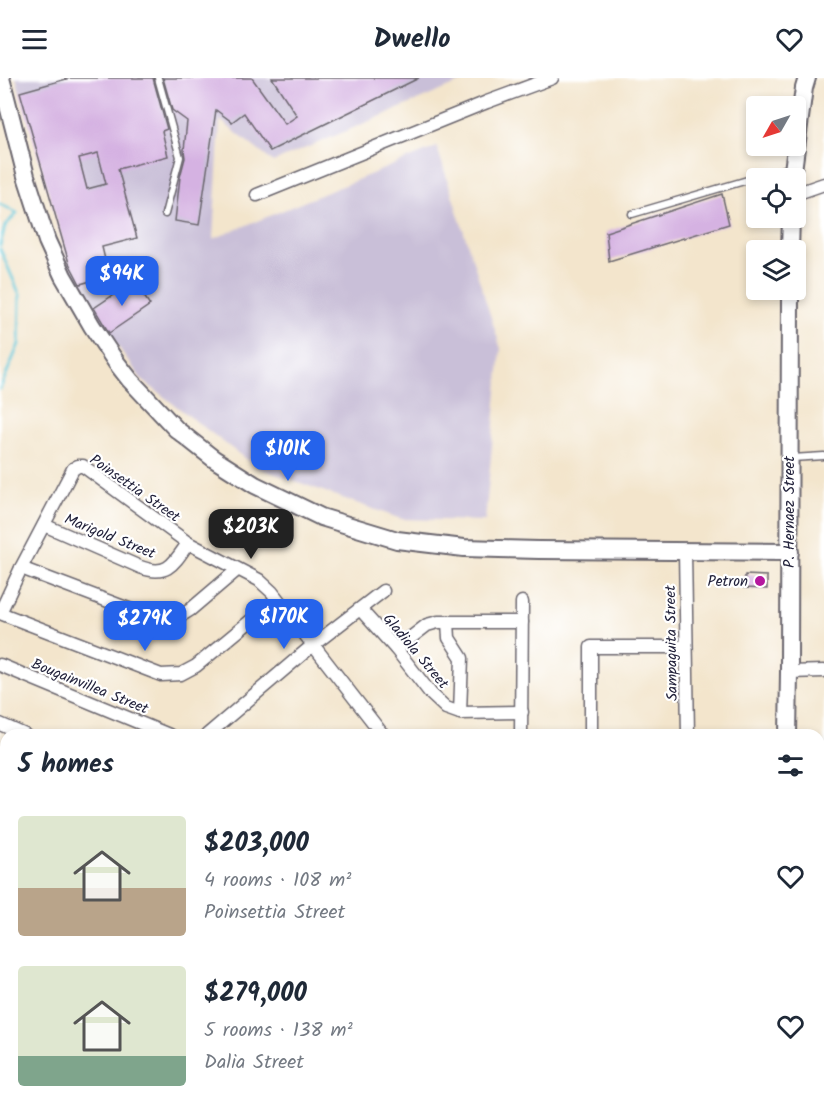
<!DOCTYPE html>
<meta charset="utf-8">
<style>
body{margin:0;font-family:Kalam,sans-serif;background:#f2f2f3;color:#1f2937;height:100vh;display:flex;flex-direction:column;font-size:22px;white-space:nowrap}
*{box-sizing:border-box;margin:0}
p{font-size:20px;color:#747a83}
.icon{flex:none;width:33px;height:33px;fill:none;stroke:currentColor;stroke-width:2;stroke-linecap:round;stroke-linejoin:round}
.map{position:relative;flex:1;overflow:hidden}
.sheet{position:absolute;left:0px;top:651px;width:825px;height:386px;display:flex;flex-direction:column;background:#fff;border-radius:18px 18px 0 0;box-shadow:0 3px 9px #0003}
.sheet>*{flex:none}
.needle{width:39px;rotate:231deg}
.buttons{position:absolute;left:746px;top:18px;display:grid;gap:12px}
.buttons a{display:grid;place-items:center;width:60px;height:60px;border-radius:6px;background:#fff;box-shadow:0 3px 9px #0003;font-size:30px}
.price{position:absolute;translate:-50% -51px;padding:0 14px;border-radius:12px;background:#2563eb;color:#fff;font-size:20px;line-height:39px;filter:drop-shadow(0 2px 3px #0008)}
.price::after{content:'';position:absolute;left:50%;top:36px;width:18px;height:14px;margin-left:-9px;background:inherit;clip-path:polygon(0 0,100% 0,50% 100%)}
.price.selected{background:#222;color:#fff}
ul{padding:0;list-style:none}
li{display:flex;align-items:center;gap:18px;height:150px;padding:0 18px}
li span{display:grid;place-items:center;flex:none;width:168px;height:120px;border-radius:6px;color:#555}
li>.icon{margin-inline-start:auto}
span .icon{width:72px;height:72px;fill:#fffc;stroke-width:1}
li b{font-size:26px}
h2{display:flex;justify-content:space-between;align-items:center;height:72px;padding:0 18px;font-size:26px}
header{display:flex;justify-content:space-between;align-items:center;height:78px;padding:0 18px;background:#fff;font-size:27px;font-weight:700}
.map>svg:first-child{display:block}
.built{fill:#e8d2ef}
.industrial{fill:#c9bfd8}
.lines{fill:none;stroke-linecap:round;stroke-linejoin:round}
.stream{stroke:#5ec7d9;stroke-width:3}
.building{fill:#d5b2e2;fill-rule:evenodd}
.lane-casing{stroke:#6b666e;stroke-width:9}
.street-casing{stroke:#6b666e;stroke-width:15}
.secondary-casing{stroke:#6b666e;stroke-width:20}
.lane{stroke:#fff;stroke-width:6}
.street{stroke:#fff;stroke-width:12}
.secondary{stroke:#fff;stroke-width:16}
.poi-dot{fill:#b5179e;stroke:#fff;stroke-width:2}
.labels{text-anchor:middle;stroke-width:4.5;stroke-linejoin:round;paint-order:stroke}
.street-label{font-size:15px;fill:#22223b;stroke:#fff}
.poi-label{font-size:15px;fill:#22223b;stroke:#fff;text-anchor:end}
</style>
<header><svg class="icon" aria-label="menu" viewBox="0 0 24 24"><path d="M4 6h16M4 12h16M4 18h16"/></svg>Dwello<svg class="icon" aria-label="heart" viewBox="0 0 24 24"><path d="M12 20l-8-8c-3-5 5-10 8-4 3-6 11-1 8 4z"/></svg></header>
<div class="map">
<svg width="824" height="1036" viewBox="0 0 824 1036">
<rect width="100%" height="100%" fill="#fff"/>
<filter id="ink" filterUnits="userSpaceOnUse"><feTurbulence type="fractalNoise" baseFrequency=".0167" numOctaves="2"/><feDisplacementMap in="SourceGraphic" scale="12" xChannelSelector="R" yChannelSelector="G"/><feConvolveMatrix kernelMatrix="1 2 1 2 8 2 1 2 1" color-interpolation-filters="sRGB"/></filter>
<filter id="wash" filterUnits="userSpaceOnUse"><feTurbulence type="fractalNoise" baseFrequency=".008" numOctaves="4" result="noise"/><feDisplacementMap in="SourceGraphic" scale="24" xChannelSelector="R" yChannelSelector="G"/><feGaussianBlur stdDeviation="1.35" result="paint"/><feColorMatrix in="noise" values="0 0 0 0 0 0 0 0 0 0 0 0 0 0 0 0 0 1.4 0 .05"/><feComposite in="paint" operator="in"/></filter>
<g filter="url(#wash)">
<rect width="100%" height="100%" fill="#f3e5cc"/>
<polygon class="built" points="819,921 824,922 824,968 819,970"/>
<polygon class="industrial" points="16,0 471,0 273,84 220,42 213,161 437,69 501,271 485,443 401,441 256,389 142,302 75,208"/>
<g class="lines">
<g class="stream">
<polyline points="0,126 17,135 5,148 0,167"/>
<polyline points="0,171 20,217 19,266 0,311"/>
</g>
</g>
<g id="blocks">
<g class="building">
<path d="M 70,0 L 153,0 L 167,51 L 162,53 L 168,78 L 118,91 L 137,160 L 102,169 L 109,198 L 80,206 L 69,185 L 20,14 ZM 98,75 L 106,106 L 87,111 L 79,80 Z"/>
<polygon points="163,0 252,0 285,46 297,38 272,0 419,0 270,73 244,35 232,44 216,32 199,147 175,143 180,99 185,80 184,72 187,43 172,32"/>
<polygon points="722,116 729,146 609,183 606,154"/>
<polygon points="134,203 150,227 109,255 94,230"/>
<polygon points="745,497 767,498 767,511 744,510"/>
</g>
</g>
</g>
<g filter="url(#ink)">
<use href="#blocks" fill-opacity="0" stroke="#6b666e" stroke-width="1.5"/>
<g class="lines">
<g class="lane-casing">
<g id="lane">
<polyline points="158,0 180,79 165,136"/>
<polyline points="632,136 792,89"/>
<polyline points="792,380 824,378"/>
<polyline points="819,841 824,841"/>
</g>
</g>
<g class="street-casing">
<g id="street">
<polyline points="795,116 824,106"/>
<polyline points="257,117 487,24 552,0"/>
<path d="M 44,447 L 140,489 C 167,499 173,487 188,465"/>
<polyline points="685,473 688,657"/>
<polyline points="21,490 158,542 174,542 190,532 237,492"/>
<polyline points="360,531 396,571 431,616 446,630 460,635 522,634"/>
<polyline points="0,535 21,490 73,391 78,388 83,388 188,465 259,502 272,514 383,657"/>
<polyline points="0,535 161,597 181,596 196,588 277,521"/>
<polyline points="448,544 449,560 462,580 460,635"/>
<polyline points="396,571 427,547 438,544 522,544"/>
<polyline points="0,587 169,657"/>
<polyline points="789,594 824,593"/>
<polyline points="0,646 25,657"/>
<polyline points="207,657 313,567 383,513"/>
<polyline points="521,657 522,524"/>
<polyline points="591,657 591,569 686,569"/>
<polyline points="0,699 6,701"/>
<polyline points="0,746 6,748"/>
<polyline points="0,805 6,808"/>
<polyline points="819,980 824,978"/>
<polyline points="42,1030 47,1036"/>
<polyline points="165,1036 167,1030"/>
<polyline points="655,1036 672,1030"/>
</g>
</g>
<g class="secondary-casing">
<g id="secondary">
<polyline points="1,0 26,98 47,163 63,198 92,248 116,284 130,302 176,351 214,381 255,407 321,439 397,462 464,470 539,472 790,474"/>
<polyline points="792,100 804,10 807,0"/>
<polyline points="790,172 791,140"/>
<polyline points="788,657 789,594 790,212"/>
<polyline points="768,1036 769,1030"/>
</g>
</g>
<use href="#lane" class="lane"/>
<use href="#street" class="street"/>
<use href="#secondary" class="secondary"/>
</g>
</g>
<circle class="poi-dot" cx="760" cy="503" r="6"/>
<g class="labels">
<g class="street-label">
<text transform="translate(135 410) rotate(35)" y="5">Poinsettia Street</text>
<text transform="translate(789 434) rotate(-90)" y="5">P. Hernaez Street</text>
<text transform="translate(110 458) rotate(22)" y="5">Marigold Street</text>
<text transform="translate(671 565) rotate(-91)" y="5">Sampaguita Street</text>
<text transform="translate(416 573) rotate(50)" y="5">Gladiola Street</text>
<text transform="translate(90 608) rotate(22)" y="5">Bougainvillea Street</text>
</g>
<g class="poi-label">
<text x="748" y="508">Petron</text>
</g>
</g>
</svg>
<div class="buttons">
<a><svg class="needle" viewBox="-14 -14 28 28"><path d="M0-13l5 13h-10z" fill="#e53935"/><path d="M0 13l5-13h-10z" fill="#747a83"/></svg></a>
<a><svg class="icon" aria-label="locate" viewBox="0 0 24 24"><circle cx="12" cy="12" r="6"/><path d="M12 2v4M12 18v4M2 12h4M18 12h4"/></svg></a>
<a><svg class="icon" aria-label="layers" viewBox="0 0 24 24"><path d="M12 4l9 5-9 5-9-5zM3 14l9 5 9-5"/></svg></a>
</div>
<b class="price" style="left:122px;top:229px">$94K</b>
<b class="price" style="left:288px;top:404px">$101K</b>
<b class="price selected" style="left:251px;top:482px">$203K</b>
<b class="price" style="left:284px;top:572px">$170K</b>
<b class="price" style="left:145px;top:574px">$279K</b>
<section class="sheet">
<h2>5 homes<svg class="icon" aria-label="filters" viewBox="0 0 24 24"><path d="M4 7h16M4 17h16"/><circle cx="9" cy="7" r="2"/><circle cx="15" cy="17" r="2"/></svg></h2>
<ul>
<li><span style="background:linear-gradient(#dfe7d0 60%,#b9a48a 0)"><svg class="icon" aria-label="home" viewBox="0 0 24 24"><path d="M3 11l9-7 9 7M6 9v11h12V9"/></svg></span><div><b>$203,000</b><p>4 rooms · 108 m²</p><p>Poinsettia Street</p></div><svg class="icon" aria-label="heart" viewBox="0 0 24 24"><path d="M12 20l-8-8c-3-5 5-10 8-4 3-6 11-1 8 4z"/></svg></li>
<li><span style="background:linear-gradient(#dfe7d0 75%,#7fa58c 0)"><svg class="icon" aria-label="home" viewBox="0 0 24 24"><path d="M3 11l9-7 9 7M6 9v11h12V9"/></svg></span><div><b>$279,000</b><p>5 rooms · 138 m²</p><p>Dalia Street</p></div><svg class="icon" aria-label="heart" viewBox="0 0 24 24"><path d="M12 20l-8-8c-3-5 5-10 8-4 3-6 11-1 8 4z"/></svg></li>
</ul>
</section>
</div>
